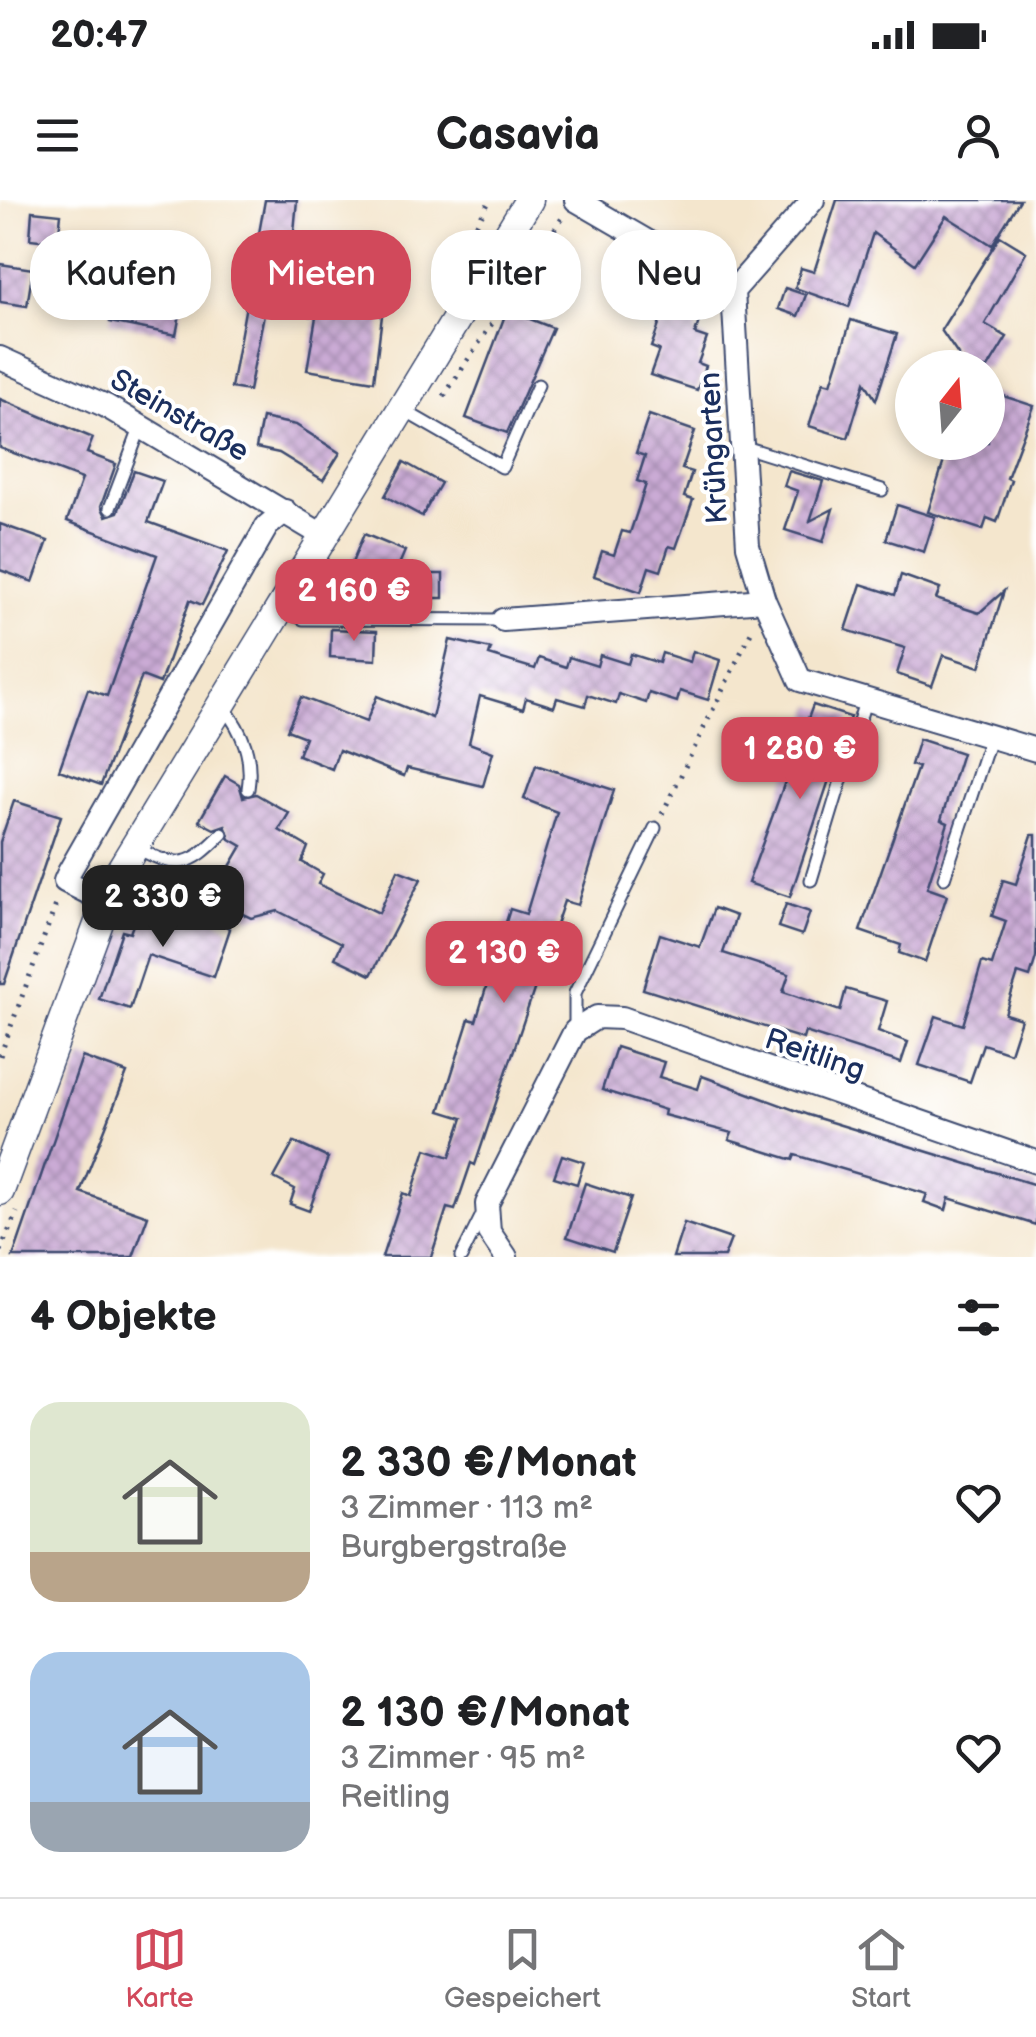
<!DOCTYPE html>
<html lang="de">
<meta charset="utf-8">
<style>
body{margin:0;font-family:"Balsamiq Sans",sans-serif;background:#f2f2f2;color:#202124;height:100vh;display:flex;flex-direction:column;font-size:38px;white-space:nowrap}
*{box-sizing:border-box;margin:0}
p{font-size:32px;color:#757577}
.icon{flex:none;width:55px;height:55px;fill:none;stroke:currentColor;stroke-width:2;stroke-linecap:round;stroke-linejoin:round}
.map{position:relative;height:1057px;overflow:hidden}
.side{display:flex;flex-direction:column;background:#fff;flex:1}
.side>*{flex:none}
.top-card{position:absolute;left:30px;top:30px;width:978px;height:90px;display:flex;gap:20px}
.needle{width:65px;rotate:17deg}
.buttons{position:absolute;left:895px;top:150px;display:grid;gap:20px}
.buttons a{display:grid;place-items:center;width:110px;height:110px;border-radius:50%;background:#fff;box-shadow:0 5px 15px #0003;font-size:50px}
.price{position:absolute;translate:-50% -85px;padding:0 22px;border-radius:20px;background:#d1495b;color:#fff;font-size:32px;line-height:65px;filter:drop-shadow(0 2px 5px #0008)}
.price::after{content:'';position:absolute;left:50%;top:60px;width:30px;height:22px;margin-left:-15px;background:inherit;clip-path:polygon(0 0,100% 0,50% 100%)}
.price.selected{background:#222;color:#fff}
ul{padding:0;list-style:none}
li{display:flex;align-items:center;gap:30px;height:250px;padding:0 30px}
li span{display:grid;place-items:center;flex:none;width:280px;height:200px;border-radius:30px;color:#555}
li>.icon{margin-inline-start:auto}
span .icon{width:120px;height:120px;fill:#fffc;stroke-width:1}
li b{font-size:42px}
h2{display:flex;justify-content:space-between;align-items:center;height:120px;padding:0 30px;font-size:42px}
.pill{padding:0 35px;border-radius:40px;background:#fff;box-shadow:0 5px 15px #0003;font-size:35px;line-height:90px}
.pill.selected{background:#d1495b;color:#fff}
.status{display:flex;justify-content:space-between;align-items:center;height:70px;padding:0 50px;background:#fff;direction:ltr}
.status svg{height:28px;fill:currentColor}
header{display:flex;justify-content:space-between;align-items:center;height:130px;padding:0 30px;background:#fff;font-size:45px;font-weight:800}
.dock{display:flex;justify-content:space-around;align-items:center;height:140px;border-top:2px solid #e0e0e0;background:#fff;font-size:28px;color:#757577}
.dock a{display:grid;justify-items:center;gap:5px}
.dock .selected{color:#d1495b}
.map>svg:first-child{display:block}
.building{fill:url(#building-cross-hatch)}
.lines{fill:none;stroke-linecap:round;stroke-linejoin:round}
.service-casing{stroke:#3c4a6f;stroke-width:15}
.minor-casing{stroke:#3c4a6f;stroke-width:26}
.tertiary-casing{stroke:#3c4a6f;stroke-width:31}
.path{stroke:#3c4a6f;stroke-width:5;stroke-dasharray:2.5 8;stroke-linecap:butt}
.service{stroke:#fff;stroke-width:11}
.minor{stroke:#fff;stroke-width:22}
.tertiary{stroke:#fff;stroke-width:28}
.labels{text-anchor:middle;stroke-width:8;stroke-linejoin:round;paint-order:stroke}
.street-label{font-size:30px;fill:#1b2f5e;stroke:#fff}
</style>
<div class="status"><b>20:47</b><svg viewBox="0 0 49 12"><path d="M0 12V9h3v3zM5 12V6h3v6zM10 12V3h3v9zM15 12V0h3v12zM26 1h20v11H26zM47 4h2v5h-2z"/></svg></div>
<header><svg class="icon" aria-label="menu" viewBox="0 0 24 24"><path d="M4 6h16M4 12h16M4 18h16"/></svg>Casavia<svg class="icon" aria-label="person" viewBox="0 0 24 24"><circle cx="12" cy="8" r="4"/><path d="M4 21q1-7 8-7t8 7"/></svg></header>
<div class="map">
<svg width="1036" height="1057" viewBox="0 0 1036 1057">
<defs>
<pattern id="building-cross-hatch" width="8" height="8" patternUnits="userSpaceOnUse" patternTransform="scale(2.5)"><rect width="8" height="8" fill="#cbabd5"/><path d="M0 0l8 8M0 8l8-8" fill="none" stroke="#a48cb0"/></pattern>
</defs>
<rect width="100%" height="100%" fill="#fff"/>
<filter id="ink" filterUnits="userSpaceOnUse"><feTurbulence type="fractalNoise" baseFrequency=".01" numOctaves="2"/><feDisplacementMap in="SourceGraphic" scale="20" xChannelSelector="R" yChannelSelector="G"/><feConvolveMatrix kernelMatrix="1 2 1 2 8 2 1 2 1" color-interpolation-filters="sRGB"/></filter>
<filter id="wash" filterUnits="userSpaceOnUse"><feTurbulence type="fractalNoise" baseFrequency=".0048" numOctaves="4" result="noise"/><feDisplacementMap in="SourceGraphic" scale="40" xChannelSelector="R" yChannelSelector="G"/><feGaussianBlur stdDeviation="2.25" result="paint"/><feColorMatrix in="noise" values="0 0 0 0 0 0 0 0 0 0 0 0 0 0 0 0 0 1.4 0 .05"/><feComposite in="paint" operator="in"/></filter>
<g filter="url(#wash)">
<rect width="100%" height="100%" fill="#f4e6cd"/>
<g id="blocks">
<g class="building">
<polygon points="265,0 297,0 293,43 303,45 299,68 386,83 374,181 307,170 316,117 265,109 249,191 231,188"/>
<polygon points="837,0 1020,0 992,45 946,16 915,64 873,33 849,107 795,88 801,68 814,72"/>
<polygon points="32,11 61,14 58,42 30,39"/>
<polygon points="1000,36 1026,52 985,124 1007,137 988,168 967,168 941,130"/>
<polygon points="0,64 33,69 27,106 0,102"/>
<polygon points="119,70 186,83 176,135 110,122"/>
<polygon points="785,88 806,95 798,116 778,109"/>
<polygon points="656,93 703,108 695,134 707,138 698,163 706,166 697,190 650,175 659,150 651,147 660,122 648,118"/>
<polygon points="507,110 553,128 507,233 466,218"/>
<polygon points="851,120 897,134 876,200 865,182 848,238 809,226 823,182 831,184"/>
<polygon points="988,191 1034,206 1007,278 1011,280 997,322 987,318 983,330 928,312 950,242 988,242"/>
<polygon points="0,199 93,238 87,253 116,264 101,306 106,316 118,312 134,271 163,281 148,322 228,351 202,405 190,400 160,483 142,476 101,585 59,570 88,489 107,496 157,355 67,321 82,279 0,248"/>
<polygon points="649,215 695,231 682,269 692,272 684,297 693,300 676,348 669,346 661,371 649,367 641,392 594,376 602,351 614,355 622,331 630,333 638,309 646,284 637,281 645,256 636,253"/>
<polygon points="262,218 296,225 340,253 323,280 279,253 256,248"/>
<polygon points="404,262 441,283 422,316 385,296"/>
<polygon points="789,271 823,281 810,321 833,309 823,342 785,330 798,291 784,286"/>
<polygon points="897,305 935,317 924,352 886,340"/>
<polygon points="0,324 48,341 33,382 0,370"/>
<polygon points="364,334 405,351 395,374 443,374 443,398 384,398 344,382"/>
<polygon points="901,375 940,389 936,399 979,413 1004,391 980,467 943,455 932,486 897,474 905,448 846,430 861,384 895,395"/>
<polygon points="331,429 377,431 376,460 330,457"/>
<polygon points="450,440 491,449 489,455 535,469 539,458 566,467 569,457 597,466 600,455 628,464 631,454 659,463 662,453 690,462 693,451 720,460 708,500 680,491 677,502 649,493 646,503 619,494 616,504 588,495 585,506 557,498 554,507 526,498 523,509 480,496 469,543 493,552 483,586 407,568 404,576 339,550 332,569 298,555 305,537 287,530 301,497 366,522 377,496 432,518"/>
<polygon points="813,505 850,517 790,697 748,683"/>
<polygon points="919,539 962,553 941,620 948,623 927,688 947,695 925,762 899,753 901,745 860,731 918,567 911,565"/>
<polygon points="536,565 614,590 578,705 564,701 475,965 471,963 455,1010 447,1008 431,1057 382,1057 403,993 411,996 426,949 450,957 463,918 440,911 469,819 476,821 510,709 526,714 557,612 524,599"/>
<polygon points="225,576 239,584 243,597 256,594 289,613 279,630 308,647 302,662 323,674 318,684 379,713 398,670 421,679 371,775 335,758 342,743 278,711 251,718 211,699 242,646 230,639 225,625 214,629 199,621"/>
<polygon points="14,601 61,616 4,784 0,784 0,642"/>
<polygon points="1032,635 1036,635 1036,757 1030,777 1018,773 1005,814 1021,819 1010,853 983,844 970,882 919,865 936,816 963,825 982,762 992,765 1006,721 992,716 1003,680 1016,684"/>
<polygon points="141,703 197,722 204,710 230,729 214,777 148,755 130,809 99,799 122,731 130,733"/>
<polygon points="786,704 810,712 802,735 778,727"/>
<polygon points="714,708 736,716 723,753 789,774 783,792 840,811 846,789 887,801 878,831 908,842 901,863 805,832 803,839 643,789 660,734 700,747"/>
<polygon points="616,847 664,862 659,877 698,889 702,876 808,915 1036,985 1036,1025 949,998 946,1010 924,1002 927,994 795,955 793,960 729,940 732,933 664,915 665,910 602,890"/>
<polygon points="82,857 127,873 80,992 148,1016 133,1057 13,1057"/>
<polygon points="294,942 328,958 309,1011 290,1004 295,989 274,978"/>
<polygon points="562,955 584,962 577,984 554,977"/>
<polygon points="585,983 631,998 613,1052 567,1037"/>
<polygon points="684,1023 731,1039 724,1057 673,1057"/>
</g>
</g>
</g>
<g filter="url(#ink)">
<use href="#blocks" fill-opacity="0" stroke="#3c4a6f" stroke-width="2.5"/>
<g class="lines">
<g class="service-casing">
<g id="service">
<polyline points="401,209 502,267 538,185"/>
<polyline points="745,247 882,290"/>
<polyline points="110,308 141,226"/>
<polyline points="284,408 303,419 503,420"/>
<path d="M 223,506 C 243,532 253,557 248,589"/>
<path d="M 137,648 C 178,670 190,667 222,634"/>
<polyline points="944,678 991,536"/>
<polyline points="811,680 866,498"/>
<polyline points="575,831 575,793 655,628"/>
<polyline points="461,1057 483,1013"/>
</g>
</g>
<g class="minor-casing">
<g id="minor">
<polyline points="576,0 733,91"/>
<polyline points="813,0 733,91 748,346 764,400 800,480 1036,550"/>
<polyline points="0,158 106,206 324,336"/>
<polyline points="503,420 764,400"/>
<polyline points="105,701 65,681 69,672 267,326 285,311"/>
<polyline points="506,1057 489,1032 487,1004 575,831 597,817 622,818 1036,962"/>
</g>
</g>
<g class="tertiary-casing">
<polyline id="tertiary" points="0,991 115,679 529,0"/>
</g>
<g class="path">
<polyline points="446,80 490,0"/>
<polyline points="444,196 562,18"/>
<polyline points="662,614 752,430"/>
<polyline points="0,856 57,702"/>
<polyline points="0,1051 17,1012"/>
</g>
<use href="#service" class="service"/>
<use href="#minor" class="minor"/>
<use href="#tertiary" class="tertiary"/>
</g>
</g>
<g class="labels">
<g class="street-label">
<text transform="translate(180 215) rotate(30)" y="10">Steinstraße</text>
<text transform="translate(713 248) rotate(-93)" y="10">Krühgarten</text>
<text transform="translate(815 854) rotate(19)" y="10">Reitling</text>
</g>
</g>
</svg>
<div class="buttons">
<a><svg class="needle" viewBox="-14 -14 28 28"><path d="M0-13l5 13h-10z" fill="#e53935"/><path d="M0 13l5-13h-10z" fill="#757577"/></svg></a>
</div>
<b class="price" style="left:354px;top:444px">2 160 €</b>
<b class="price" style="left:800px;top:602px">1 280 €</b>
<b class="price selected" style="left:163px;top:750px">2 330 €</b>
<b class="price" style="left:504px;top:806px">2 130 €</b>
<div class="top-card">
<a class="pill">Kaufen</a>
<a class="pill selected">Mieten</a>
<a class="pill">Filter</a>
<a class="pill">Neu</a>
</div>
</div>
<section class="side">
<h2>4 Objekte<svg class="icon" aria-label="filters" viewBox="0 0 24 24"><path d="M4 7h16M4 17h16"/><circle cx="9" cy="7" r="2"/><circle cx="15" cy="17" r="2"/></svg></h2>
<ul>
<li><span style="background:linear-gradient(#dfe7d0 75%,#b9a48a 0)"><svg class="icon" aria-label="home" viewBox="0 0 24 24"><path d="M3 11l9-7 9 7M6 9v11h12V9"/></svg></span><div><b>2 330 €/Monat</b><p>3 Zimmer · 113 m²</p><p>Burgbergstraße</p></div><svg class="icon" aria-label="heart" viewBox="0 0 24 24"><path d="M12 20l-8-8c-3-5 5-10 8-4 3-6 11-1 8 4z"/></svg></li>
<li><span style="background:linear-gradient(#a9c7e8 75%,#9aa5b1 0)"><svg class="icon" aria-label="home" viewBox="0 0 24 24"><path d="M3 11l9-7 9 7M6 9v11h12V9"/></svg></span><div><b>2 130 €/Monat</b><p>3 Zimmer · 95 m²</p><p>Reitling</p></div><svg class="icon" aria-label="heart" viewBox="0 0 24 24"><path d="M12 20l-8-8c-3-5 5-10 8-4 3-6 11-1 8 4z"/></svg></li>
</ul>
</section>
<nav class="dock">
<a class="selected"><svg class="icon" aria-label="map" viewBox="0 0 24 24"><path d="M3 6l6-2 6 2 6-2v14l-6 2-6-2-6 2zM9 4v14M15 6v14"/></svg>Karte</a>
<a><svg class="icon" aria-label="saved" viewBox="0 0 24 24"><path d="M7 4h10v16l-5-4-5 4z"/></svg>Gespeichert</a>
<a><svg class="icon" aria-label="home" viewBox="0 0 24 24"><path d="M3 11l9-7 9 7M6 9v11h12V9"/></svg>Start</a>
</nav>
